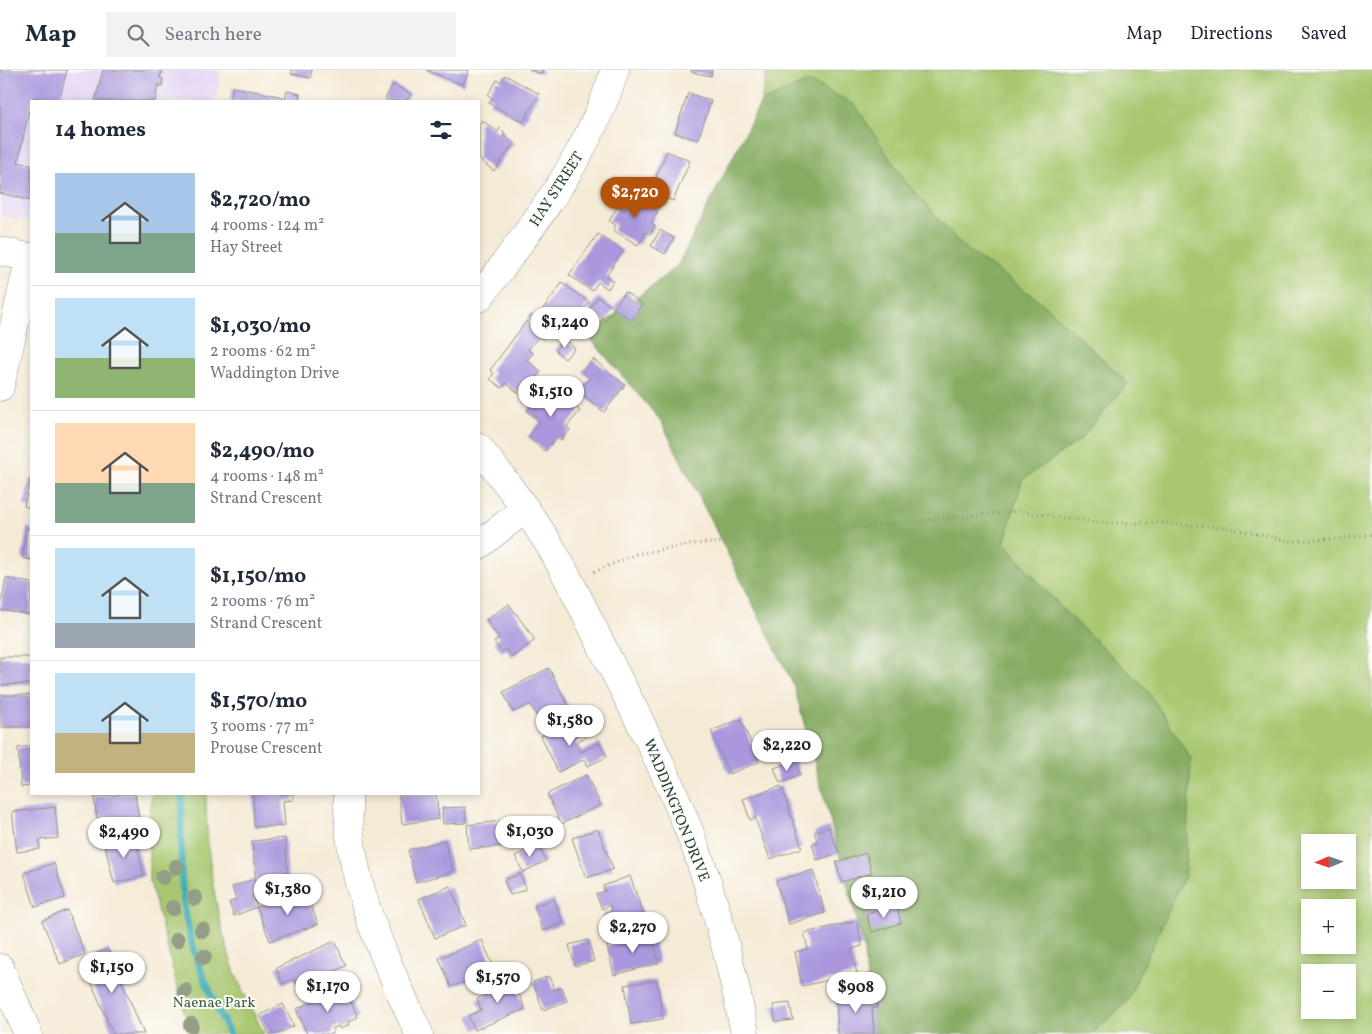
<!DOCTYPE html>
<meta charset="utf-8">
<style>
body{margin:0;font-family:Vollkorn,serif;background:#f2f2f3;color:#1f2937;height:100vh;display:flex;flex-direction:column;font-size:19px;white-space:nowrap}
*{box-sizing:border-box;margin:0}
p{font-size:16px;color:#747a83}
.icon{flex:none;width:28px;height:28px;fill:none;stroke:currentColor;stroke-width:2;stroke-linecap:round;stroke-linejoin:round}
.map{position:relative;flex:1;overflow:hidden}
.details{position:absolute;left:30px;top:30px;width:450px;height:695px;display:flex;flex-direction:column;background:#fff;border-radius:0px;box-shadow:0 2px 8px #0003}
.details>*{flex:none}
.needle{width:32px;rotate:268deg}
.controls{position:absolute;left:1301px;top:764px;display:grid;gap:10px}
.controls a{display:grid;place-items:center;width:55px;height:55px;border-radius:0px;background:#fff;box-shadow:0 2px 8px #0003;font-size:25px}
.price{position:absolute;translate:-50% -42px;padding:0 11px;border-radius:18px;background:#fff;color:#222;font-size:16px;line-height:32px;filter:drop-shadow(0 1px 2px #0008)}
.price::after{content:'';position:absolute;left:50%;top:30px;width:15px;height:11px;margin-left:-8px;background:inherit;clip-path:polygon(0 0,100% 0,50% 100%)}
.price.current{background:#b45309;color:#fff}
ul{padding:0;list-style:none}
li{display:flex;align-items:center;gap:15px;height:125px;padding:0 25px}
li+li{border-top:1px solid #e0e1e3}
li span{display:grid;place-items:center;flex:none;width:140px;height:100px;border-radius:0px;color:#555}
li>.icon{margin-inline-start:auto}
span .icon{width:60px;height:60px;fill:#fffc;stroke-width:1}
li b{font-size:21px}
h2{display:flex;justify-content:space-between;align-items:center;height:60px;padding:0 25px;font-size:21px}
header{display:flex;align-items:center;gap:30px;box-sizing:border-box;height:70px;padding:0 25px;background:#fff;border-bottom:1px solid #e0e1e3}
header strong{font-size:24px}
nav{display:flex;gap:28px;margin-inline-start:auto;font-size:18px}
.search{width:350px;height:45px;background:#f2f2f3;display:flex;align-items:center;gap:12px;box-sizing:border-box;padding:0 18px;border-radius:0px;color:#747a83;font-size:19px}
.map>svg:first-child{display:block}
.built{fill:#e3d3f3}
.green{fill:#a8c76f;stroke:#648252;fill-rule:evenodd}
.forest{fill:#86ac62;stroke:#52744b}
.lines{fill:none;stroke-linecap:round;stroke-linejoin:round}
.stream{stroke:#3aabb4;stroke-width:7}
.building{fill:#aa97de}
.minor-casing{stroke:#8a9485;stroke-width:29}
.path{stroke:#8a9485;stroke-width:3;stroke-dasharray:1 4;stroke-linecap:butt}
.minor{stroke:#fff;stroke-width:28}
.tree{fill:#929e85}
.labels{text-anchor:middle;stroke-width:4;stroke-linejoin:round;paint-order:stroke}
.street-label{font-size:15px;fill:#1f3d34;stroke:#fdfcf7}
.park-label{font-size:15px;fill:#416043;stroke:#fdfcf7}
</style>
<header>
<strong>Map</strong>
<div class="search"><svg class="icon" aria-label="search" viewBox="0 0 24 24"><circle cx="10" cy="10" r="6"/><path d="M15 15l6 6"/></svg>Search here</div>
<nav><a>Map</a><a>Directions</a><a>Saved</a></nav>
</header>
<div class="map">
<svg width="1372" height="964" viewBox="0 0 1372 964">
<rect width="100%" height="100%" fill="#fdfcf7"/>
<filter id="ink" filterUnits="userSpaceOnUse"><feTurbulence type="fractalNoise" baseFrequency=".02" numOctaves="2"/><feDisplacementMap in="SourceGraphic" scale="10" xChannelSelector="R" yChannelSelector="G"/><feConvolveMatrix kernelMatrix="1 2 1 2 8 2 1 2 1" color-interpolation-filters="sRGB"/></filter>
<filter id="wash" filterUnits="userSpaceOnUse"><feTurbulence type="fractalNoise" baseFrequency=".0096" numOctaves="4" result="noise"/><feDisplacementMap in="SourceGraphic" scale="20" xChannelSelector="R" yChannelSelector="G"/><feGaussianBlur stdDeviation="1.12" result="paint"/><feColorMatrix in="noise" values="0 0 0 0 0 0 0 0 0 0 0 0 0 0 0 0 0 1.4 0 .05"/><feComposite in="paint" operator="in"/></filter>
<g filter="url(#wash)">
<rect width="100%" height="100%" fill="#f5ead6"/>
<polygon class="built" points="0,0 210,0 221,2 215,31 31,31 31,152 0,145"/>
<g class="green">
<path d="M 767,0 L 1372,0 L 1372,964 L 1091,964 L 1126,933 L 1067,544 L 1004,473 L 1022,410 L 1081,369 L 1040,231 L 963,177 L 905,111 L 761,32 ZM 1310,772 L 1348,772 L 1348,810 L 1310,810 ZM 1310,838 L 1348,838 L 1348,875 L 1310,875 ZM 1310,902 L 1348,902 L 1348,940 L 1310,940 Z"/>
<path d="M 152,724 L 206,724 C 206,782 214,838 232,894 C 240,918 253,941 264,964 L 190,964 L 149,808 L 149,760 Z"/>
</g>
<polygon class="forest" points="810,11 855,35 905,111 963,177 1040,231 1128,313 1081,369 1022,410 1004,473 1067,544 1145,617 1191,689 1185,805 1126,933 1091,964 873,964 863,873 794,616 661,351 588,266 678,195 761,32"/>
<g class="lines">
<path class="stream" d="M 182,724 C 182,767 178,815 188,857 C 195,894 214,930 229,964"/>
</g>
<g id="blocks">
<g class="building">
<polygon points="0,0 67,0 59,31 34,27 31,31 18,92 31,95 31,131 0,123"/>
<polygon points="103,0 162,0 160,8 163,9 162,16 158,15 155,31 95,31"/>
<polygon points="292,0 312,0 310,8 291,4"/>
<polygon points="426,0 469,0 463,15"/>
<polygon points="529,0 543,0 542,4"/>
<polygon points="691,0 712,0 711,6 691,2"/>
<polygon points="505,5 539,24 523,52 489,33 492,28 488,25 497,10 501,12"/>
<polygon points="393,14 411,24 406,31 389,31 385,29"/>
<polygon points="233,17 283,27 282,31 230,31"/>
<polygon points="287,21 300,24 299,31 284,31"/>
<polygon points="688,23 711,31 698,70 675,63"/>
<polygon points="482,50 498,62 500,58 505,63 503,65 514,73 494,101 479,89 479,55"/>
<polygon points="667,81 690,91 673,131 650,121"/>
<polygon points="635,123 660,137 651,153 655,156 650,164 646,162 638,175 613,160 616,155 609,151 618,136 625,140"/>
<polygon points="660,160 674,168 665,184 651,176"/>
<polygon points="598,164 623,181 606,206 613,211 608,219 598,212 592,221 569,205"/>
<polygon points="562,213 589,232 566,263 540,243"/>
<polygon points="625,222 642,234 632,250 614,238"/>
<polygon points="598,227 614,238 606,251 589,239"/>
<polygon points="531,245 550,259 542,269 539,266 528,280 533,283 527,290 541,301 522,326 506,313 502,318 490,309 494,303 490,300"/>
<polygon points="565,269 575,278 565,289 555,280"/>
<polygon points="593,289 625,315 604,342 579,322 590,308 582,302"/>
<polygon points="549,315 580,341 567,356 570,360 561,370 557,367 545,381 528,367 540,352 527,341"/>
<polygon points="30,409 31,409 31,438 24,436"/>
<polygon points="27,458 31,458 31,490 22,488"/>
<polygon points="6,508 31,513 31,545 0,540"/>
<polygon points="509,534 535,570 512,587 506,579 502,582 494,572 499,568 486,550"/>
<polygon points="0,587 31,587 31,614 0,615"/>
<polygon points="549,598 569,637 540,652 530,634 513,642 503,622"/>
<rect x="0" y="625" width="31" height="32"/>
<polygon points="577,648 586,667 576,672 581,682 600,673 607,687 588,696 585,689 558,702 541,666"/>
<polygon points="741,649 759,692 729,704 711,661"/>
<polygon points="31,676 31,716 21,717 18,678"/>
<polygon points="795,691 800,705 780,713 774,698"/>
<polygon points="586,705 601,735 561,754 547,724"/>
<polygon points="781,716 802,778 770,789 755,748 750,750 743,729"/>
<polygon points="123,724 135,724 140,756 111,760 109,746 97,748 94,728"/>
<polygon points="253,724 293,724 293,730 283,731 285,756 254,757"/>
<polygon points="399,724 436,724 439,749 402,754"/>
<polygon points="55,737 58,768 39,770 40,779 17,782 12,742"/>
<polygon points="465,737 466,753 443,754 442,738"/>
<polygon points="528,747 539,767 517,779 506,759"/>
<polygon points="502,751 504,776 469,779 467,755"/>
<polygon points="829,757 839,783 817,790 812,774 818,772 814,762"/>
<polygon points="598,759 613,799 586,808 572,768"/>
<polygon points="135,766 144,806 114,813 104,772"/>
<polygon points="285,768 288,809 256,812 252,771"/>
<polygon points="444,770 453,802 416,812 408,780"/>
<polygon points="538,775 546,791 523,802 515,786"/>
<polygon points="866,783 872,803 842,812 836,792"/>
<polygon points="54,793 65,828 35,837 24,803"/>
<polygon points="813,800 825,843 789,854 776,811"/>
<polygon points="520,804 526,819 510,825 504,810"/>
<polygon points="630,806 643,843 608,856 604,844 612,841 610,835 602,839 596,824 605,821 603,816"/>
<polygon points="254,809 258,822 252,824 257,837 234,846 229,832 236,830 232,817"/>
<polygon points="450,816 466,855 435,868 419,829"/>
<polygon points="305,820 318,854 270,871 257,837"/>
<polygon points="554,829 563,853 543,861 534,836"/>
<polygon points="897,836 901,853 872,862 866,844"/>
<polygon points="67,840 85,884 60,894 42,851"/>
<polygon points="857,851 862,876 851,879 857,904 802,916 795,882 808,879 804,863"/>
<polygon points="652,863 659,893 614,905 607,876"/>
<polygon points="482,870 495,900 451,917 439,888"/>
<polygon points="588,870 594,891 575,896 569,875"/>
<polygon points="335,871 346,896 298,918 294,909 283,914 276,898"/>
<polygon points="108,879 144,964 113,964 82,890"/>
<polygon points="511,905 525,939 475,960 468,946 481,940 477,929 496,921 492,913"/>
<polygon points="549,906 554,920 562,917 567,931 543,940 533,912"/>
<polygon points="657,910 663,949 631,954 625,915"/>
<polygon points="344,917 358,947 348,952 349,955 340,959 338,956 332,959 333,963 331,964 307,964 296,939"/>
<polygon points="877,924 877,938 872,938 874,964 838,964 836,926"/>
<polygon points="790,933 793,950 776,952 773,935"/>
<polygon points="283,934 294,956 277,964 269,964 260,945"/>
</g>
</g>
</g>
<g filter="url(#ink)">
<use href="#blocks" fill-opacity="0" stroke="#8a9485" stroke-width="1"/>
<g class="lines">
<g class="minor-casing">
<g id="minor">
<polyline points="0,181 31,188"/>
<path d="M 479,228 C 533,155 587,89 615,0"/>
<polyline points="0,317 30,187"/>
<path d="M 479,378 C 504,409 529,442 550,476 C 573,515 592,556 612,597 C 643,657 674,718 697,782 C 718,841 733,902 745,964"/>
<polyline points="479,475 525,439"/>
<path d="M 348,724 C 346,812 384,885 419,964"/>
<polyline points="0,898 28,964"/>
</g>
</g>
<polyline class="path" points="594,502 636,484 693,474 776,469 896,453 1018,441 1102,453 1159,453 1230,458 1289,471 1338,469 1372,464"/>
<use href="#minor" class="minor"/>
</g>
<g class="tree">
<circle cx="176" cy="797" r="8"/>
<circle cx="163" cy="807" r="8"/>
<circle cx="195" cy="828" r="8"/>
<circle cx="173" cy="838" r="8"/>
<circle cx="202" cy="860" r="8"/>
<circle cx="177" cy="870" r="8"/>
<circle cx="204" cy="887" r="8"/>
<circle cx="185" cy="921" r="8"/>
<circle cx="191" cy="955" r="8"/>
</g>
</g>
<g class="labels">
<g class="street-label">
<text transform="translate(556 119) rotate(-57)" y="5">HAY STREET</text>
<text transform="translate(677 740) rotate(68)" y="5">WADDINGTON DRIVE</text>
</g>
<g class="park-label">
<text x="214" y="937">Naenae Park</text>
</g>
</g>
</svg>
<div class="controls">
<a><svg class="needle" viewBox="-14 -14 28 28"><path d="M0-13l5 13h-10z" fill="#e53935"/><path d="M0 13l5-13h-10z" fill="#747a83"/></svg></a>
<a>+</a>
<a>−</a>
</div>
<b class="price current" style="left:635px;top:149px">$2,720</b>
<b class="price" style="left:565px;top:279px">$1,240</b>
<b class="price" style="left:551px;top:348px">$1,510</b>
<b class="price" style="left:570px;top:677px">$1,580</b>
<b class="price" style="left:787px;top:702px">$2,220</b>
<b class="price" style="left:530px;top:788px">$1,030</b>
<b class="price" style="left:124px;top:789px">$2,490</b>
<b class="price" style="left:288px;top:846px">$1,380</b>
<b class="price" style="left:884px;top:849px">$1,210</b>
<b class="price" style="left:633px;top:884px">$2,270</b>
<b class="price" style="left:112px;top:924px">$1,150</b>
<b class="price" style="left:498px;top:934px">$1,570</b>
<b class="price" style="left:328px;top:943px">$1,170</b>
<b class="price" style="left:856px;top:944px">$908</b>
<section class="details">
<h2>14 homes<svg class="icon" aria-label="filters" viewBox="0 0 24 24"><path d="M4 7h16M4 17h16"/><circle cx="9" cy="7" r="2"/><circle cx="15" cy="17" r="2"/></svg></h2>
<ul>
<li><span style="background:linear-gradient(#a9c7e8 60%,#7fa58c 0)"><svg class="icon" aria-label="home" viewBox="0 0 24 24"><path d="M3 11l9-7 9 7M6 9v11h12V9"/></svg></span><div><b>$2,720/mo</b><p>4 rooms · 124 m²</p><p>Hay Street</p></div></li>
<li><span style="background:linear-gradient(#bfe0f5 60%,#8fb573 0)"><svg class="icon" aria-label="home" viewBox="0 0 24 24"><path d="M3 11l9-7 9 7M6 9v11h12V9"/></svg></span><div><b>$1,030/mo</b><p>2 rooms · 62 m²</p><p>Waddington Drive</p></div></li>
<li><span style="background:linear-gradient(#ffd9b3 60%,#7fa58c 0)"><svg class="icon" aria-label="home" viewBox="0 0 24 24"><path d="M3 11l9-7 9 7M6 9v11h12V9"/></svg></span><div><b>$2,490/mo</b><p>4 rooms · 148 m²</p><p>Strand Crescent</p></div></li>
<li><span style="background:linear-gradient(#bfe0f5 75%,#9aa5b1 0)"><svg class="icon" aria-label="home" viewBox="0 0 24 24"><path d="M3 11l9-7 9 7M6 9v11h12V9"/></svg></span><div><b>$1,150/mo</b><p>2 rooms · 76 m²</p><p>Strand Crescent</p></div></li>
<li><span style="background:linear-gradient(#bfe0f5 60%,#c2b280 0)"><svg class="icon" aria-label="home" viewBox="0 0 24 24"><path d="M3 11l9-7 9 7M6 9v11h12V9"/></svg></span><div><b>$1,570/mo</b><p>3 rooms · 77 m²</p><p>Prouse Crescent</p></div></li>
</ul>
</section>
</div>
